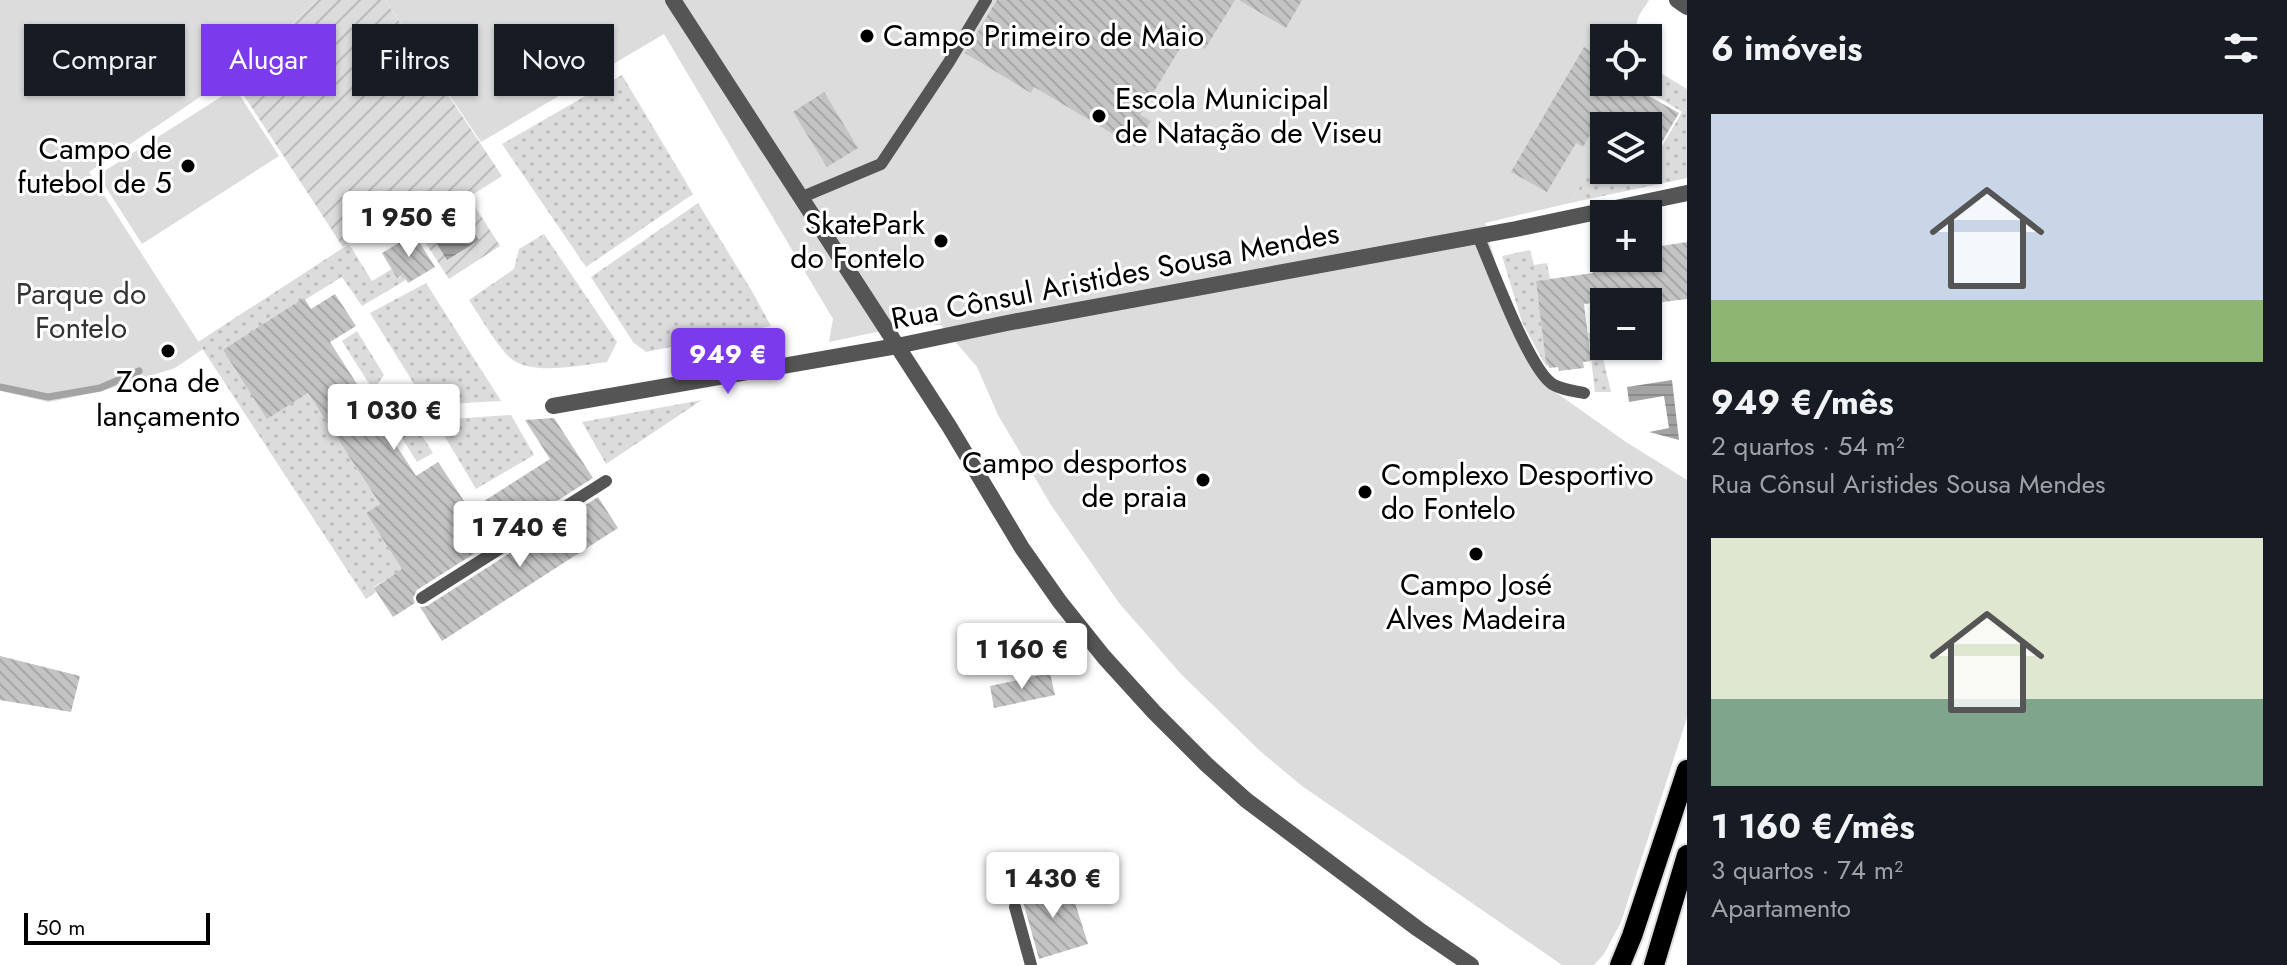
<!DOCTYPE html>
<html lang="pt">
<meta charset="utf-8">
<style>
body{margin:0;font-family:Jost,sans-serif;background:#20242c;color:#f1f3f6;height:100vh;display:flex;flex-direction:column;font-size:30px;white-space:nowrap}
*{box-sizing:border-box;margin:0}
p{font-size:26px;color:#9ea1a6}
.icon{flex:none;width:44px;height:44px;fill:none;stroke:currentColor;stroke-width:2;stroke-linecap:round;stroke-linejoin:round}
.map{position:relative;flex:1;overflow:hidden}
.sheet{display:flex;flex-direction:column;background:#171b24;width:600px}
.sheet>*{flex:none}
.hud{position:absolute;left:24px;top:24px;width:760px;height:72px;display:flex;gap:16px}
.buttons{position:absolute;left:1590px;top:24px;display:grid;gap:16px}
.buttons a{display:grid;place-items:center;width:72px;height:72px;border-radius:0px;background:#171b24;box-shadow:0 2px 6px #0004;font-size:40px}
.scale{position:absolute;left:24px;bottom:20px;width:186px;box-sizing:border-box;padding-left:8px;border:4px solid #000;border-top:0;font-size:22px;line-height:28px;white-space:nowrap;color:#000;-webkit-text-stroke:6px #fff;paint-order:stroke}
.price{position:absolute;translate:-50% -68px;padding:0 18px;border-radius:8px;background:#fff;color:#222;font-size:26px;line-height:52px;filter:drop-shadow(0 2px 4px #0008)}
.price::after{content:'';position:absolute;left:50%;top:48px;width:24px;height:18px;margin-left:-12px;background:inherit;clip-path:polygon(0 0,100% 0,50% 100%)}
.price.selected{background:#7c3aed;color:#fff}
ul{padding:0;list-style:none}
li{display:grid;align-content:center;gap:16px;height:424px;padding:0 24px}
li span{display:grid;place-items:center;height:248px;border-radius:0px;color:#555}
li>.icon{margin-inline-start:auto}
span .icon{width:144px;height:144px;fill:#fffc;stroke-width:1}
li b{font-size:34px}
h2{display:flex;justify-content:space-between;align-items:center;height:96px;padding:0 24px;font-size:34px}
.tag{padding:0 28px;border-radius:0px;background:#171b24;box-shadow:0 2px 6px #0004;font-size:28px;line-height:72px}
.tag.selected{background:#7c3aed;color:#fff}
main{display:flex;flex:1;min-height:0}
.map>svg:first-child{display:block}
.grass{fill:url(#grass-dots)}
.park{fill:#dcdcdc}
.garden{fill:url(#garden-furrows)}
.water{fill:url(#water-rules)}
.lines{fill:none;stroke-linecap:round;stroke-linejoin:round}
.stream{stroke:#a3a3a3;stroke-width:7}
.building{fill:url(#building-back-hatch)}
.primary-casing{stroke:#dbdbdb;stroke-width:24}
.lane{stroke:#555;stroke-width:12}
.street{stroke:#555;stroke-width:16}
.primary{stroke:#000;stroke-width:20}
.poi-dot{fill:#000;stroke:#fff;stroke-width:3}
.labels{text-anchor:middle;stroke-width:6;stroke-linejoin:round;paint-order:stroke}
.poi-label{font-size:30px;fill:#000;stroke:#fff;text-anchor:start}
.street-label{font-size:30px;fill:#000;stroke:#fff}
.park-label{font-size:30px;fill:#333;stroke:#fff}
</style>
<main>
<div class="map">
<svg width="1687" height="965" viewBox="0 0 1687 965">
<defs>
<pattern id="grass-dots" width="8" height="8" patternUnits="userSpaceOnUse" patternTransform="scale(2)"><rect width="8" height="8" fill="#dcdcdc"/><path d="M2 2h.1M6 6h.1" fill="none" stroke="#bbb" stroke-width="1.8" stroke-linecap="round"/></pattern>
<pattern id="garden-furrows" width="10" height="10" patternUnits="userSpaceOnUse" patternTransform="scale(2)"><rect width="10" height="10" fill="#dcdcdc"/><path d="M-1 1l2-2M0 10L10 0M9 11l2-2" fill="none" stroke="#bbb"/></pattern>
<pattern id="water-rules" width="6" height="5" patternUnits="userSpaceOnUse" patternTransform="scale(2)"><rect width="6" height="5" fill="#a3a3a3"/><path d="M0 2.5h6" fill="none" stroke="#8b8b8b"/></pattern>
<pattern id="building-back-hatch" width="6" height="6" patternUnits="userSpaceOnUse" patternTransform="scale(2)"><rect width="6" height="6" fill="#c4c4c4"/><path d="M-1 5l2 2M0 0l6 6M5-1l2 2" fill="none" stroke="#a7a7a7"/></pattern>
</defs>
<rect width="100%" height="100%" fill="#fff"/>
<g class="grass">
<polygon points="1659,72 1687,89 1687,178 1570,203 1604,147 1604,170 1649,169 1682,112 1648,91"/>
<polygon points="622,75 693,194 586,267 502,144"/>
<polygon points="698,203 753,293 771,326 646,352 633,342 591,277"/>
<path d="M 544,234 L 617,342 L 607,362 C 580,365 531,377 509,357 C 497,345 479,315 469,300 L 514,269 L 519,249 Z"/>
<polygon points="349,244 372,281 392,269 397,278 403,274 406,280 362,306 342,277 223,350 267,418 308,393 380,504 366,513 409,579 396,573 374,587 376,592 366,599 198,342"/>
<polygon points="1530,250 1534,265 1547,263 1550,279 1536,281 1547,368 1522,322 1502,256"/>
<polygon points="426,283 501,401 427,405 370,313"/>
<polygon points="357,331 384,375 373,390 342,341"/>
<polygon points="1597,332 1611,392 1595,392 1588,333"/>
<polygon points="702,400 606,464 582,422"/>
<polygon points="387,414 409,415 433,453 417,462"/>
<polygon points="511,415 534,455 476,489 435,420"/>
</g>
<g class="park">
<polygon points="0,0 317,0 245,69 237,58 224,65 231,76 89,172 203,349 175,368 102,391 49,402 0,391"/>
<path d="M 385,0 L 1649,0 C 1642,12 1631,22 1640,35 L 1638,38 L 1604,38 L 1604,82 L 1632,82 L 1613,126 L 1604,126 L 1604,147 L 1570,203 L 1485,223 L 1502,290 L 1544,384 L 1626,442 L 1687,480 L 1687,718 L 1621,922 L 1604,954 L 1594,965 L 1562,965 L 1302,786 L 1260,751 L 1181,674 L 1119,603 L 1051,505 L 998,415 L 977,367 L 941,325 L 905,326 L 829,342 L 833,319 L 830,314 L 664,34 L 481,142 Z"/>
<polygon points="235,88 279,156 142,244 98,175"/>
</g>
<polygon class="garden" points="317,0 385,0 502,176 469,197 500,246 449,279 404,210 343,247 224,65 237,58 246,69"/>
<g class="water">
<polygon points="458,208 479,240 447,260 427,228"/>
<polygon points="1672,380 1679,440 1649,432 1669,428 1664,396 1629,402 1627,387"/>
</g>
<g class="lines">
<polyline class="stream" points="0,387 48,397 100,388 139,371"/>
</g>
<g class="building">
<polygon points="997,0 1235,0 1205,49 1186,38 1140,115 1151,121 1135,147 1034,87 1031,93 965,53"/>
<polygon points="1239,0 1302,0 1286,28"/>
<polygon points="1584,47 1604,59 1604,82 1624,82 1679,113 1648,166 1648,126 1595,126 1583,147 1576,143 1547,192 1511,172"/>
<polygon points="824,92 858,148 827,167 793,112"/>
<polygon points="414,234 435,267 408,283 403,274 397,278 382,253"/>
<polygon points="1687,242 1687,299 1648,304 1647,295 1584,304 1591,361 1583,362 1584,368 1559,371 1558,367 1550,368 1546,363 1536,281 1593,273 1590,258 1648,258 1648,248"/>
<polygon points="335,294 356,326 330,342 416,476 438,462 470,510 550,459 525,420 554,418 593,478 417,590 413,598 415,603 393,617 374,588 402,569 366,513 380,504 308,393 267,419 223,350 304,298 311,309"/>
<polygon points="598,497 618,528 442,641 420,607 427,606"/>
<polygon points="0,656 80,676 71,712 0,700"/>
<polygon points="1050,673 1055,695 994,708 990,686"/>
<polygon points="1050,884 1071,890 1088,944 1039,959 1024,905 1018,894"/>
</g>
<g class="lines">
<g class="primary-casing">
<g id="primary">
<polyline points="1620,965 1632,936 1687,770"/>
<polyline points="1654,965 1687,855"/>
</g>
</g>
<g class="lane">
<polyline points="800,198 881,164 949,62 986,0"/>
<path d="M 1478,236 C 1491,265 1530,373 1554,385 C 1563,390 1575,391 1584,393"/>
<polyline points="422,598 606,481"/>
<polyline points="1015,907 1031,965"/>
</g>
<g class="street">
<polyline points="673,0 949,426 1022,548 1060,602 1104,657 1154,712 1206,764 1246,800 1418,929 1471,965"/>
<polyline points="1677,0 1687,7"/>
<polyline points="553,406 897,346 1007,323 1516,229 1687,193"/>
</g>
<use href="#primary" class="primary"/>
</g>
<g class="poi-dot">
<circle cx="867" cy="36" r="8"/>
<circle cx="1099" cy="116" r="8"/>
<circle cx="188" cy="166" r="8"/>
<circle cx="941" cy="241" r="8"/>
<circle cx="168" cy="351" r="8"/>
<circle cx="1203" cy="480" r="8"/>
<circle cx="1365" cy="492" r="8"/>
<circle cx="1476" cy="554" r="8"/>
</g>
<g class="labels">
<g class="poi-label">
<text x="883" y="46">Campo Primeiro de Maio</text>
<text x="1115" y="109">Escola Municipal<tspan x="1115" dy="34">de Natação de Viseu</tspan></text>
<text x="172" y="159" text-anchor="end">Campo de<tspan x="172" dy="34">futebol de 5</tspan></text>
<text x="925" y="234" text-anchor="end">SkatePark<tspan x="925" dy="34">do Fontelo</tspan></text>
<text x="168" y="392" text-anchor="middle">Zona de<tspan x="168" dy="34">lançamento</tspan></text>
<text x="1187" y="473" text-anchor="end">Campo desportos<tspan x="1187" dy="34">de praia</tspan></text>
<text x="1381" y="485">Complexo Desportivo<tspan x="1381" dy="34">do Fontelo</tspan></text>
<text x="1476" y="595" text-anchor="middle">Campo José<tspan x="1476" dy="34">Alves Madeira</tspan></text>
</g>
<g class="street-label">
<text transform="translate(1115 276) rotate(-11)" y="10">Rua Cônsul Aristides Sousa Mendes</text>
</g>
<g class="park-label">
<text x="81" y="304">Parque do<tspan x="81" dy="34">Fontelo</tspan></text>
</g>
</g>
</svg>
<div class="buttons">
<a><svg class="icon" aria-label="locate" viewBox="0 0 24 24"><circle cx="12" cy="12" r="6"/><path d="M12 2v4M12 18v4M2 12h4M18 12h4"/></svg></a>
<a><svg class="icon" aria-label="layers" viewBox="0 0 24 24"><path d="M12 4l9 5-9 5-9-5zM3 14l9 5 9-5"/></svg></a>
<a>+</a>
<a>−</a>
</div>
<div class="scale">50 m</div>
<b class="price" style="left:409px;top:259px">1 950 €</b>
<b class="price selected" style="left:728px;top:396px">949 €</b>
<b class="price" style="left:394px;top:452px">1 030 €</b>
<b class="price" style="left:520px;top:569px">1 740 €</b>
<b class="price" style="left:1022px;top:691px">1 160 €</b>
<b class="price" style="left:1053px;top:920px">1 430 €</b>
<div class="hud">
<a class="tag">Comprar</a>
<a class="tag selected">Alugar</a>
<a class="tag">Filtros</a>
<a class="tag">Novo</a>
</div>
</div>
<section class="sheet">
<h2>6 imóveis<svg class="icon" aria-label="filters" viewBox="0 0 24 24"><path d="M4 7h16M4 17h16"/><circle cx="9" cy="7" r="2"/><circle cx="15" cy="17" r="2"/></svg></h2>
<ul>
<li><span style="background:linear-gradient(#c9d6e8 75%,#8fb573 0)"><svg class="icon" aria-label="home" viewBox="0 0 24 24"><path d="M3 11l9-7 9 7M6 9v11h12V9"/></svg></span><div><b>949 €/mês</b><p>2 quartos · 54 m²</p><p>Rua Cônsul Aristides Sousa Mendes</p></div></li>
<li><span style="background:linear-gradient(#dfe7d0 65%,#7fa58c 0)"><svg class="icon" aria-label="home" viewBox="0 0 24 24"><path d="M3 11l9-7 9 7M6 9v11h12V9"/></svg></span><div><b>1 160 €/mês</b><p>3 quartos · 74 m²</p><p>Apartamento</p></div></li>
</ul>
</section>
</main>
